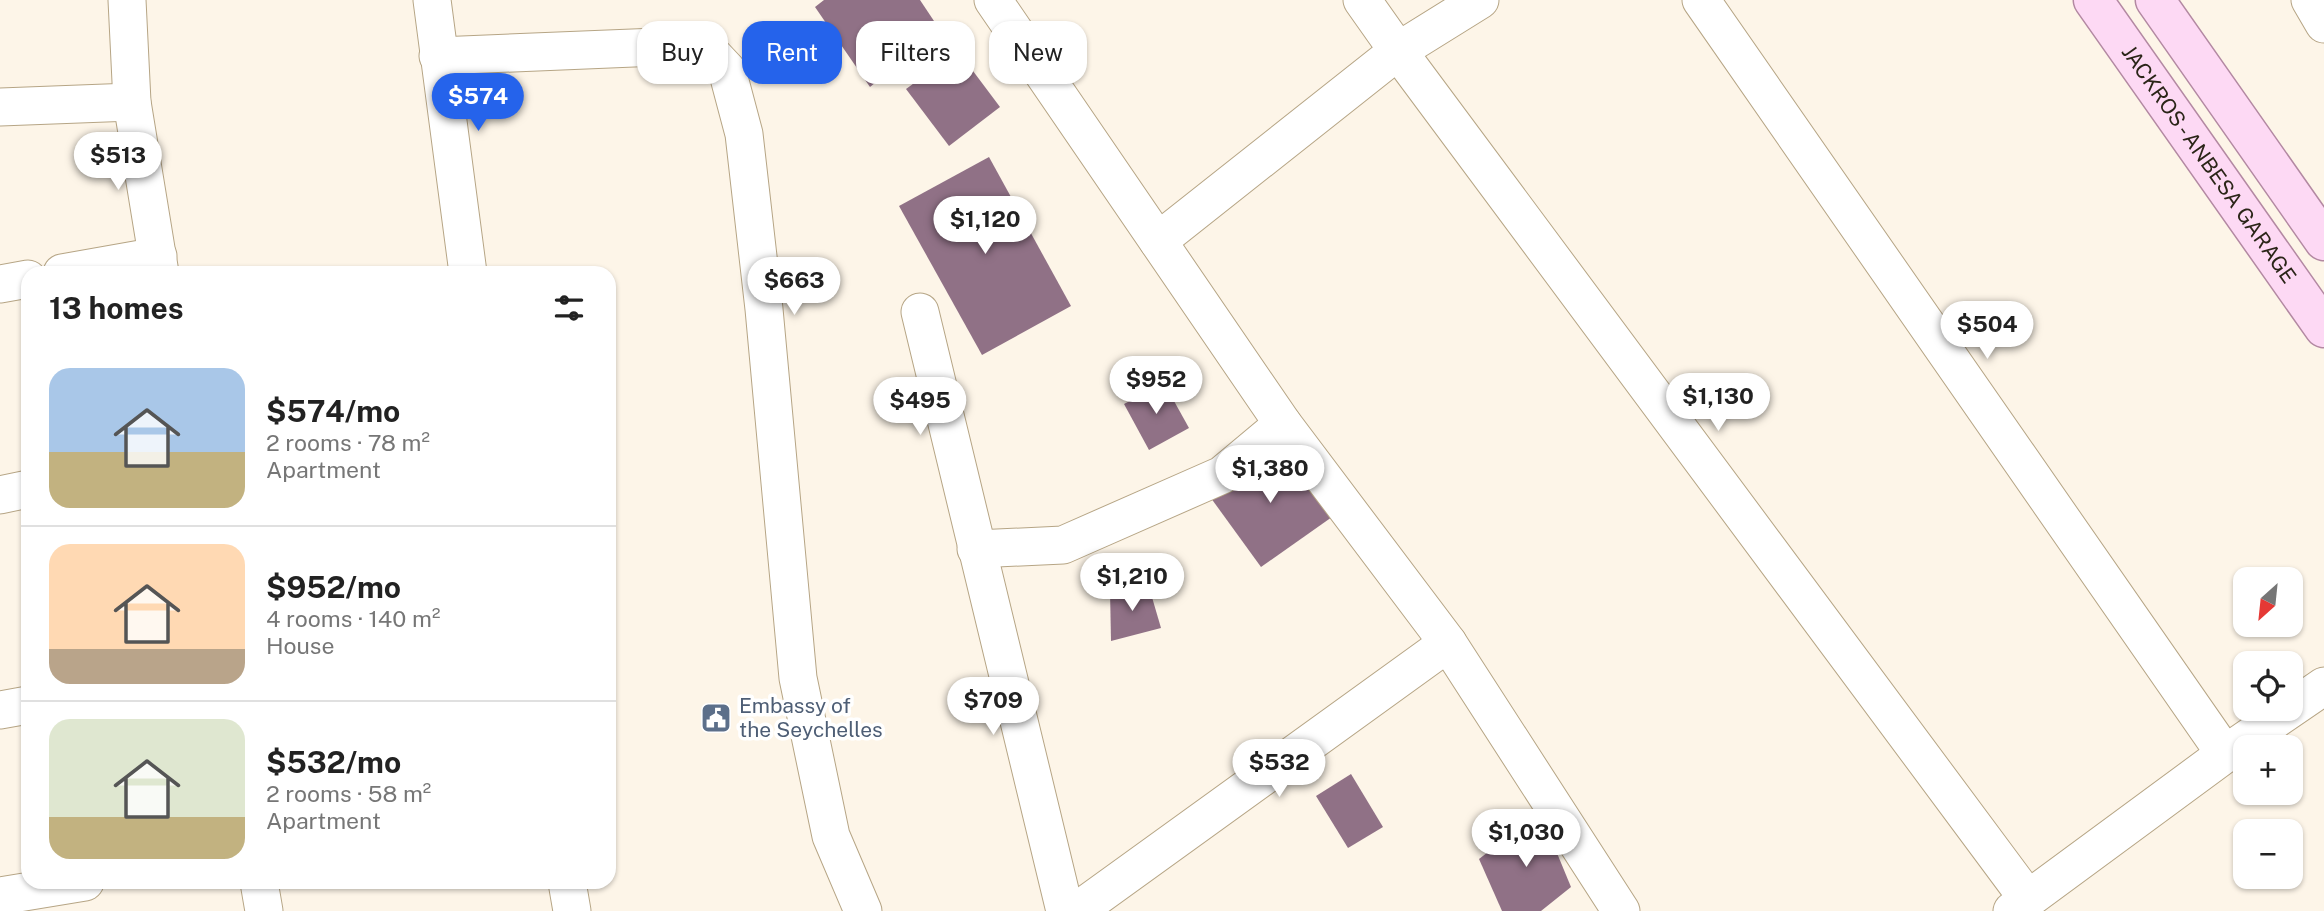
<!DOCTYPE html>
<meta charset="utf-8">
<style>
body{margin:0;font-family:"Public Sans",sans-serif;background:#f6f6f6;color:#222;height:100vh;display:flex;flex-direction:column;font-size:26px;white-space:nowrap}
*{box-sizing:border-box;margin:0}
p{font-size:23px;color:#767676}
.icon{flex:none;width:38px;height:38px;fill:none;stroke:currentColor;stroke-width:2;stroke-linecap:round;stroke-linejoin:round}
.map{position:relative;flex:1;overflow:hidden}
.panel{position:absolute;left:21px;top:266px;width:595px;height:623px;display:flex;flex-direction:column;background:#fff;border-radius:21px;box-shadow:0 2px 5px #0004}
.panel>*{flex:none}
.guide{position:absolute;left:637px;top:21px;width:665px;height:63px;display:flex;gap:14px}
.needle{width:46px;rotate:207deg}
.fabs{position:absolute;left:2233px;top:567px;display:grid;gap:14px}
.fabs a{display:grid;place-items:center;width:70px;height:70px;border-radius:14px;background:#fff;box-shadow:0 2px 5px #0004;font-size:35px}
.price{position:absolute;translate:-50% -60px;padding:0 16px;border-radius:24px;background:#fff;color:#222;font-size:23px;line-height:46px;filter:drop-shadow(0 2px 4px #0008)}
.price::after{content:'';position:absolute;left:50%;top:42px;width:21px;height:16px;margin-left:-10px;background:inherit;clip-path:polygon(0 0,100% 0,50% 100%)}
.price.selected{background:#2563eb;color:#fff}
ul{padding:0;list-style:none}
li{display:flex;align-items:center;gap:21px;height:175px;padding:0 28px}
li+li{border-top:2px solid #e0e0e0}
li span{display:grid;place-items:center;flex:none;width:196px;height:140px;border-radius:21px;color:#555}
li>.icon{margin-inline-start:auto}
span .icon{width:84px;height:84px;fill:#fffc;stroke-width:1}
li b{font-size:30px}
h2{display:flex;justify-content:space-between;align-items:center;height:84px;padding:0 28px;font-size:30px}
.chip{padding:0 24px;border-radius:21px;background:#fff;box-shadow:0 2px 5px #0004;font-size:24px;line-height:63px}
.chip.selected{background:#2563eb;color:#fff}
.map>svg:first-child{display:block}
.building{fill:#907186}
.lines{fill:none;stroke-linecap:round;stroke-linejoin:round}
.minor-casing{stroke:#b6a585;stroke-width:39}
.major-casing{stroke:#b389a2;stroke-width:41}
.minor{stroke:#fff;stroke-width:37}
.major{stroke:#fdd9f4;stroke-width:38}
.labels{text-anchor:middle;stroke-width:7;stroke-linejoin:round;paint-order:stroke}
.street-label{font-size:21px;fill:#2b2518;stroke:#fff}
.service-label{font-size:21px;fill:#4e5e75;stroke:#fff;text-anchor:start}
</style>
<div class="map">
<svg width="2324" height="911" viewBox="0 0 2324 911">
<rect width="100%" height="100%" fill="#fdf5e8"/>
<g class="building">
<polygon points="824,0 920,0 940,30 870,87 815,7"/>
<polygon points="958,51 1000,107 949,146 906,89"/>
<polygon points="989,157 1071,306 982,355 899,206"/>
<polygon points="1164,383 1189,428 1149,450 1124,404"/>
<polygon points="1280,444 1332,517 1261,567 1208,494"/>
<polygon points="1149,587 1161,628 1111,641 1110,590"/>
<polygon points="1351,774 1383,827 1348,848 1316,796"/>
<polygon points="1540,812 1571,887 1541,911 1502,911 1479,859"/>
</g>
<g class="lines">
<g class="minor-casing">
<g id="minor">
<polyline points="127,0 132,102 160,273"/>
<polyline points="432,0 468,273"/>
<polyline points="993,0 1283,424 1448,643 1621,911"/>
<polyline points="1362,0 1398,51 2028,899"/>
<polyline points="1701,0 2225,754"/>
<polyline points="2310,0 2324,24"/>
<polyline points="438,56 682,46 711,53 727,70 744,134 764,309 798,678 831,836 863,911"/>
<polyline points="0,107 132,102"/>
<polyline points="1158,241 1398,51 1480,0"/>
<polyline points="62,273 158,256"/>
<polyline points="0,284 28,279"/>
<polyline points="920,312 1065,911"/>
<polyline points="0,495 28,489"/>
<polyline points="976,549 1063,545 1222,475 1283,424"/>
<polyline points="0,710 28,705"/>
<polyline points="259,882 264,911"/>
<polyline points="567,882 572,911"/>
<polyline points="0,896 85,882"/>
<polyline points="1077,911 1448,643"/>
<polyline points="2012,911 2225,754 2324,686"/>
</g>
</g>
<g class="major-casing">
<g id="major">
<path id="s1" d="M 2093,0 L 2324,328"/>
<polyline points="2155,0 2324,241"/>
</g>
</g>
<use href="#minor" class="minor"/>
<use href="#major" class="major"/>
</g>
<defs>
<g id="civic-square" transform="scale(1.575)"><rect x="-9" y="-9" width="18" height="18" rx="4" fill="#5c6f8a" stroke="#fff"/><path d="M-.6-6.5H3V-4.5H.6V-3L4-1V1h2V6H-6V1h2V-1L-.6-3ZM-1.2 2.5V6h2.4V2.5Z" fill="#fff"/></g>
</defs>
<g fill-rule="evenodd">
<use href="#civic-square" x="716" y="718"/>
</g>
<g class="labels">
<g class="street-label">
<text dy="7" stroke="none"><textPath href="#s1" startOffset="201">JACKROS - ANBESA GARAGE</textPath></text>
</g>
<g class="service-label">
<text x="739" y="713">Embassy of<tspan x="739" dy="24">the Seychelles</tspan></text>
</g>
</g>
</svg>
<div class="fabs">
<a><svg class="needle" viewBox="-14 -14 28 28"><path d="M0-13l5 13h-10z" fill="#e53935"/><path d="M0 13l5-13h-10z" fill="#767676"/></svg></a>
<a><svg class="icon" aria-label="locate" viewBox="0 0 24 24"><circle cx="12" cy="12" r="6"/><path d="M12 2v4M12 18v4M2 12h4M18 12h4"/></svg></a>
<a>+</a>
<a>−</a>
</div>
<b class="price selected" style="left:478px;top:133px">$574</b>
<b class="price" style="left:118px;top:192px">$513</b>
<b class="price" style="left:985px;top:256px">$1,120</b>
<b class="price" style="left:794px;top:317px">$663</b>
<b class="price" style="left:1987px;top:361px">$504</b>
<b class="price" style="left:1156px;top:416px">$952</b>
<b class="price" style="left:1718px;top:433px">$1,130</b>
<b class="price" style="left:920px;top:437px">$495</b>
<b class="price" style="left:1270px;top:505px">$1,380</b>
<b class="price" style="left:1132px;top:613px">$1,210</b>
<b class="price" style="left:993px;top:737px">$709</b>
<b class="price" style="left:1279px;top:799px">$532</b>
<b class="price" style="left:1526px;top:869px">$1,030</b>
<div class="guide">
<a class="chip">Buy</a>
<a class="chip selected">Rent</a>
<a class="chip">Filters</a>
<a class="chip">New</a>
</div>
<section class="panel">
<h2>13 homes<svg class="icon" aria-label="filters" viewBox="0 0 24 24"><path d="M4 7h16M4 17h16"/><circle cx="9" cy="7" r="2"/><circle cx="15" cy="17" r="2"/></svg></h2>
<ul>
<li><span style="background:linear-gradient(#a9c7e8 60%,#c2b280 0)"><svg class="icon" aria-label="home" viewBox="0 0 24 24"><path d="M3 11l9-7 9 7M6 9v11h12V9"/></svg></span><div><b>$574/mo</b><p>2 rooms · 78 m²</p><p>Apartment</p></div></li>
<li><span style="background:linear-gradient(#ffd9b3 75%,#b9a48a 0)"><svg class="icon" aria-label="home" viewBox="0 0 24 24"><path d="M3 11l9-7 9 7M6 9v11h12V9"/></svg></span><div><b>$952/mo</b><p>4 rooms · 140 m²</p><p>House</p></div></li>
<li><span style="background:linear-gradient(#dfe7d0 70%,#c2b280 0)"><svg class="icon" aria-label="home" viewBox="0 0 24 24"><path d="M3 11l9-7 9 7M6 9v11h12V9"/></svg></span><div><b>$532/mo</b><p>2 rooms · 58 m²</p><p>Apartment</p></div></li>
</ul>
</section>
</div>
